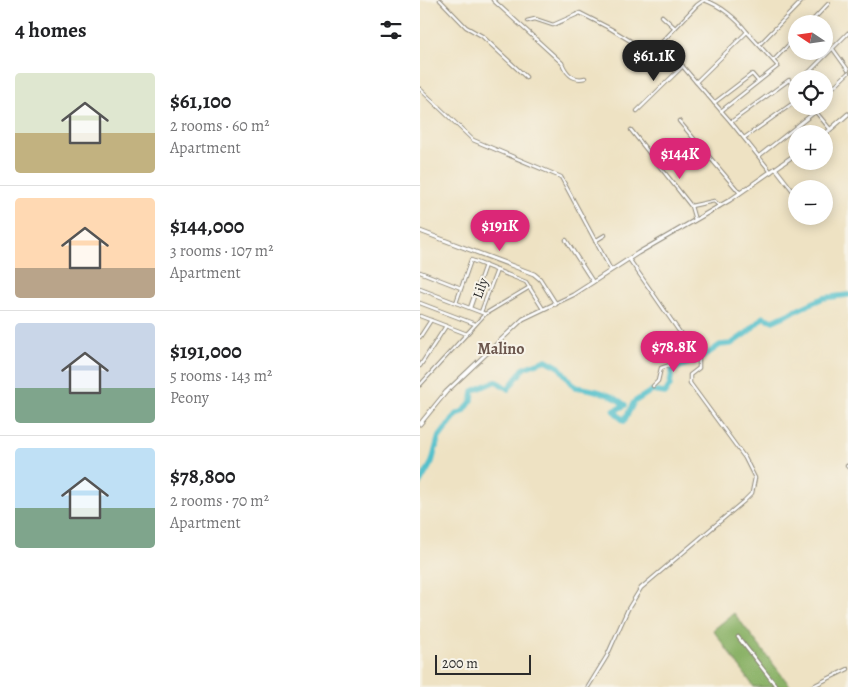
<!DOCTYPE html>
<meta charset="utf-8">
<style>
body{margin:0;font-family:Alegreya,serif;background:#f6f6f6;color:#202124;height:100vh;display:flex;flex-direction:column;font-size:19px;white-space:nowrap}
*{box-sizing:border-box;margin:0}
p{font-size:16px;color:#757577}
.icon{flex:none;width:28px;height:28px;fill:none;stroke:currentColor;stroke-width:2;stroke-linecap:round;stroke-linejoin:round}
.map{position:relative;flex:1;overflow:hidden}
.details{display:flex;flex-direction:column;background:#fff;width:420px}
.details>*{flex:none}
.needle{width:32px;rotate:283deg}
.controls{position:absolute;left:368px;top:15px;display:grid;gap:10px}
.controls a{display:grid;place-items:center;width:45px;height:45px;border-radius:50%;background:#fff;box-shadow:0 2px 12px #0003;font-size:25px}
.scale{position:absolute;left:15px;bottom:12px;width:96px;box-sizing:border-box;padding-left:5px;border:2px solid #2b2b2b;border-top:0;font-size:14px;line-height:18px;white-space:nowrap;color:#2b2b2b;-webkit-text-stroke:4px #f7f3e8;paint-order:stroke}
.price{position:absolute;translate:-50% -42px;padding:0 11px;border-radius:18px;background:#db2777;color:#fff;font-size:16px;line-height:32px;filter:drop-shadow(0 1px 2px #0008)}
.price::after{content:'';position:absolute;left:50%;top:30px;width:15px;height:11px;margin-left:-8px;background:inherit;clip-path:polygon(0 0,100% 0,50% 100%)}
.price.current{background:#222;color:#fff}
ul{padding:0;list-style:none}
li{display:flex;align-items:center;gap:15px;height:125px;padding:0 15px}
li+li{border-top:1px solid #e0e0e0}
li span{display:grid;place-items:center;flex:none;width:140px;height:100px;border-radius:5px;color:#555}
li>.icon{margin-inline-start:auto}
span .icon{width:60px;height:60px;fill:#fffc;stroke-width:1}
li b{font-size:21px}
h2{display:flex;justify-content:space-between;align-items:center;height:60px;padding:0 15px;font-size:21px}
main{display:flex;flex:1;min-height:0}
.map>svg:first-child{display:block}
.forest{fill:#8bb268;stroke:#5b6e4a}
.lines{fill:none;stroke-linecap:round;stroke-linejoin:round}
.river{stroke:#53c0cb;stroke-width:5.5}
.minor-casing{stroke:#8c8677;stroke-width:4.5}
.tertiary-casing{stroke:#8c8677;stroke-width:5}
.minor{stroke:#fff;stroke-width:2.5}
.tertiary{stroke:#fff;stroke-width:3}
.labels{text-anchor:middle;stroke-width:4;stroke-linejoin:round;paint-order:stroke}
.street-label{font-size:14px;fill:#2b2b2b;stroke:#f7f3e8}
.quarter-label{font-size:16px;font-weight:bold;fill:#6b564d;stroke:#f7f3e8}
</style>
<main>
<section class="details">
<h2>4 homes<svg class="icon" aria-label="filters" viewBox="0 0 24 24"><path d="M4 7h16M4 17h16"/><circle cx="9" cy="7" r="2"/><circle cx="15" cy="17" r="2"/></svg></h2>
<ul>
<li><span style="background:linear-gradient(#dfe7d0 60%,#c2b280 0)"><svg class="icon" aria-label="home" viewBox="0 0 24 24"><path d="M3 11l9-7 9 7M6 9v11h12V9"/></svg></span><div><b>$61,100</b><p>2 rooms · 60 m²</p><p>Apartment</p></div></li>
<li><span style="background:linear-gradient(#ffd9b3 70%,#b9a48a 0)"><svg class="icon" aria-label="home" viewBox="0 0 24 24"><path d="M3 11l9-7 9 7M6 9v11h12V9"/></svg></span><div><b>$144,000</b><p>3 rooms · 107 m²</p><p>Apartment</p></div></li>
<li><span style="background:linear-gradient(#c9d6e8 65%,#7fa58c 0)"><svg class="icon" aria-label="home" viewBox="0 0 24 24"><path d="M3 11l9-7 9 7M6 9v11h12V9"/></svg></span><div><b>$191,000</b><p>5 rooms · 143 m²</p><p>Peony</p></div></li>
<li><span style="background:linear-gradient(#bfe0f5 60%,#7fa58c 0)"><svg class="icon" aria-label="home" viewBox="0 0 24 24"><path d="M3 11l9-7 9 7M6 9v11h12V9"/></svg></span><div><b>$78,800</b><p>2 rooms · 70 m²</p><p>Apartment</p></div></li>
</ul>
</section>
<div class="map">
<svg width="428" height="687" viewBox="0 0 428 687">
<rect width="100%" height="100%" fill="#f7f3e8"/>
<filter id="ink" filterUnits="userSpaceOnUse"><feTurbulence type="fractalNoise" baseFrequency=".02" numOctaves="2"/><feDisplacementMap in="SourceGraphic" scale="10" xChannelSelector="R" yChannelSelector="G"/><feConvolveMatrix kernelMatrix="1 2 1 2 8 2 1 2 1" color-interpolation-filters="sRGB"/></filter>
<filter id="wash" filterUnits="userSpaceOnUse"><feTurbulence type="fractalNoise" baseFrequency=".0096" numOctaves="4" result="noise"/><feDisplacementMap in="SourceGraphic" scale="20" xChannelSelector="R" yChannelSelector="G"/><feGaussianBlur stdDeviation="1.12" result="paint"/><feColorMatrix in="noise" values="0 0 0 0 0 0 0 0 0 0 0 0 0 0 0 0 0 1.4 0 .05"/><feComposite in="paint" operator="in"/></filter>
<g filter="url(#wash)">
<rect width="100%" height="100%" fill="#eee2c3"/>
<polygon class="forest" points="314,613 371,687 334,687 293,630"/>
<g class="lines">
<path class="river" d="M 0,483 L 12,462 L 18,439 L 36,415 L 45,410 L 52,400 L 53,391 L 76,381 L 88,389 L 104,368 L 126,360 L 139,367 L 155,387 C 174,390 189,392 205,405 L 194,411 L 204,421 L 214,402 L 231,391 L 245,393 L 250,385 L 252,370 L 280,359 L 300,345 L 311,344 L 328,332 L 343,317 L 353,321 L 403,298 L 428,295"/>
</g>
</g>
<g filter="url(#ink)">
<g class="lines">
<g class="minor-casing">
<g id="minor">
<polyline points="20,0 46,27 62,36 106,77"/>
<path d="M 73,0 L 142,63 C 146,73 153,81 165,78"/>
<polyline points="242,16 255,28"/>
<polyline points="107,21 115,19 133,25 160,13 191,29 230,53 242,42"/>
<polyline points="389,24 408,4"/>
<polyline points="340,44 383,0"/>
<polyline points="413,49 428,70"/>
<polyline points="354,60 376,37"/>
<polyline points="237,64 250,51"/>
<polyline points="382,79 428,33"/>
<path d="M 276,82 L 242,42 L 277,5 L 284,0 C 300,5 317,19 327,32"/>
<polyline points="0,89 53,140 141,177 191,270"/>
<polyline points="404,96 428,73"/>
<polyline points="294,103 332,74 338,81"/>
<polyline points="391,106 410,129"/>
<polyline points="217,111 263,66"/>
<polyline points="301,111 358,66 327,32 276,82 311,122"/>
<polyline points="259,121 320,193"/>
<polyline points="211,130 271,206 275,220"/>
<polyline points="324,138 376,101"/>
<polyline points="339,156 395,112"/>
<polyline points="356,169 376,195"/>
<polyline points="351,172 311,122 369,80 376,89"/>
<polyline points="271,206 294,201 300,206"/>
<polyline points="146,240 173,282"/>
<polyline points="175,241 185,235"/>
<polyline points="0,272 41,288"/>
<polyline points="0,289 65,314"/>
<polyline points="0,303 55,324"/>
<polyline points="36,303 51,260 106,282 123,309"/>
<polyline points="50,308 65,265"/>
<polyline points="61,312 77,270"/>
<polyline points="0,316 47,334"/>
<polyline points="0,337 11,320"/>
<polyline points="0,366 26,326"/>
<polyline points="0,385 65,314 110,287"/>
<polyline points="233,386 238,381 241,368 253,364 270,348"/>
<polyline points="427,466 428,467"/>
<polyline points="318,637 357,687"/>
<polyline points="168,687 187,656 208,609 221,588 324,501 332,493 335,478 325,458 270,383 270,375 279,368 279,360 209,259"/>
<polyline points="391,687 428,669"/>
</g>
</g>
<g class="tertiary-casing">
<g id="tertiary">
<polyline points="404,135 428,114"/>
<polyline points="0,231 114,274 120,279 136,304"/>
<polyline points="0,424 26,392 103,319 153,295 218,253 310,200 376,154"/>
</g>
</g>
<use href="#minor" class="minor"/>
<use href="#tertiary" class="tertiary"/>
</g>
</g>
<g class="labels">
<g class="street-label">
<text transform="translate(60 288) rotate(-70)" y="5">Lily</text>
</g>
<g class="quarter-label">
<text x="81" y="354">Malino</text>
</g>
</g>
</svg>
<div class="controls">
<a><svg class="needle" viewBox="-14 -14 28 28"><path d="M0-13l5 13h-10z" fill="#e53935"/><path d="M0 13l5-13h-10z" fill="#757577"/></svg></a>
<a><svg class="icon" aria-label="locate" viewBox="0 0 24 24"><circle cx="12" cy="12" r="6"/><path d="M12 2v4M12 18v4M2 12h4M18 12h4"/></svg></a>
<a>+</a>
<a>−</a>
</div>
<div class="scale">200 m</div>
<b class="price current" style="left:234px;top:82px">$61.1K</b>
<b class="price" style="left:260px;top:180px">$144K</b>
<b class="price" style="left:80px;top:252px">$191K</b>
<b class="price" style="left:254px;top:373px">$78.8K</b>
</div>
</main>
